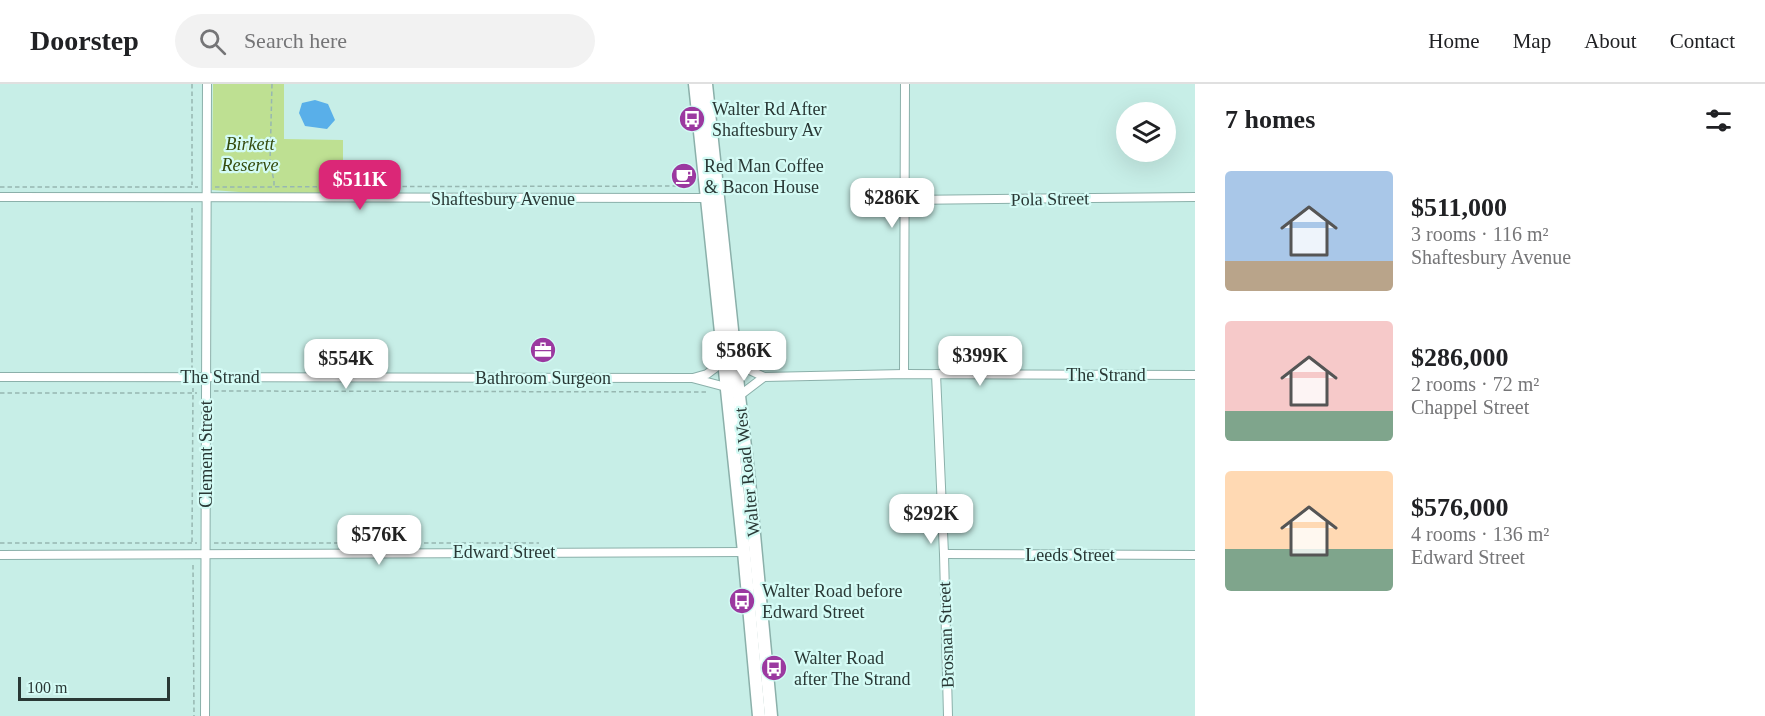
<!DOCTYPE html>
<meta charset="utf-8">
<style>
body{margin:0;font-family:"Times New Roman",serif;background:#f2f2f2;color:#202124;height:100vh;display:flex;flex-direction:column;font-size:22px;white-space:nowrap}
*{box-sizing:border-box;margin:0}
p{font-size:20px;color:#757577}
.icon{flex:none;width:33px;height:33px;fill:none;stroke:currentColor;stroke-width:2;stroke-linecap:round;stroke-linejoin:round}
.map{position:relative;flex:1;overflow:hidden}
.sheet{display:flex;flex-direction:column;background:#fff;width:570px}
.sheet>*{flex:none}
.controls{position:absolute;left:1116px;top:18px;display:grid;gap:12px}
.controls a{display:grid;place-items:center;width:60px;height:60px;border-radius:50%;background:#fff;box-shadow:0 6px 24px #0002;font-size:30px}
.scale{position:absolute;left:18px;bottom:15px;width:152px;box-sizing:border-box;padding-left:6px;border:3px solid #293835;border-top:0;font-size:16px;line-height:21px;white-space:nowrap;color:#293835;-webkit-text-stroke:4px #d4fbf5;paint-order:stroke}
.price{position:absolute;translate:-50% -51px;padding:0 14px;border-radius:12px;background:#fff;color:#222;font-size:20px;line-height:39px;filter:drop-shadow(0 2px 3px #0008)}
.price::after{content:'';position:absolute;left:50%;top:36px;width:18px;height:14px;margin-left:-9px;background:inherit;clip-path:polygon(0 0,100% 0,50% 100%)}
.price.on{background:#db2777;color:#fff}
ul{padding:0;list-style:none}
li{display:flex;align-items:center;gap:18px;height:150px;padding:0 30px}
li span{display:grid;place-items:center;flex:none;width:168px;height:120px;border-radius:6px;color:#555}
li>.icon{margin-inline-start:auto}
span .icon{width:72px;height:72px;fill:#fffc;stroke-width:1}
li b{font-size:26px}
h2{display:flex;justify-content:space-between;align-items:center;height:72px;padding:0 30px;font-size:26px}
header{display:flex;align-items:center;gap:36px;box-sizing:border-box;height:84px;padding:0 30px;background:#fff;border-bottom:2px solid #e0e0e0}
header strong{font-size:28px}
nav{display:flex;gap:33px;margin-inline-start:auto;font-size:21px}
.search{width:420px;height:54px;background:#f2f2f2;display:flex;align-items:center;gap:15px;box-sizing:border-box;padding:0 21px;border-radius:33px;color:#757577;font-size:22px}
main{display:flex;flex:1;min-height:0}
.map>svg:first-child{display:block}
.green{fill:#bee092}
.water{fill:#59afe9}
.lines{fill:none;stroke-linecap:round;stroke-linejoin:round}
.minor-casing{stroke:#8bb0aa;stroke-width:10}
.primary-casing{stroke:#8bb0aa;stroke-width:15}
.path{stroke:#97b7b1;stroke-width:1.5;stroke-dasharray:4.5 3;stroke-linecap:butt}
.minor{stroke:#fff;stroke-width:8}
.primary{stroke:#fff;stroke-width:12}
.labels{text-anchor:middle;stroke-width:4.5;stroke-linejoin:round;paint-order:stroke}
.poi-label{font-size:18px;fill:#293835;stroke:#d4fbf5;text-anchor:start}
.park-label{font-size:18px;font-style:italic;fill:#354c0e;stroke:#d4fbf5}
.street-label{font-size:18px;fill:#293835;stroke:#d4fbf5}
</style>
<header>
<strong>Doorstep</strong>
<div class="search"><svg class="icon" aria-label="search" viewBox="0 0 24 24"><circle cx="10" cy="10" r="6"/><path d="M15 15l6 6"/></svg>Search here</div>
<nav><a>Home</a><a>Map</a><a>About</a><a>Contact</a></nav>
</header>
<main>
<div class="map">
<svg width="1195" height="632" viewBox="0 0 1195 632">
<rect width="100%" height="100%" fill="#c7eee7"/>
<polygon class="green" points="213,0 284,0 284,55 343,56 343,114 317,114 212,106"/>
<polygon class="water" points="315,16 328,20 335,36 327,45 305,42 299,29 302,19"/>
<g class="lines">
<g class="minor-casing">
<g id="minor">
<polyline points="0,113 709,114"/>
<polyline points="905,116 1195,113"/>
<polyline points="735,279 764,293 904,290 1195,291"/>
<polyline points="904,290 905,0"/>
<polyline points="936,290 944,470 948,632"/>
<polyline points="0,293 692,294 726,303"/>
<polyline points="693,294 707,290 723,278"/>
<polyline points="739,312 764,293"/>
<polyline points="944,470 1195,471"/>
<polyline points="0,471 745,468"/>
<polyline points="205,632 207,0"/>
</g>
</g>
<g class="primary-casing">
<g id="primary">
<polyline points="695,0 744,468 759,632"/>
<polyline points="706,0 739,312 749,397 771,632"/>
</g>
</g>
<g class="path">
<polyline points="192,0 192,101"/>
<polyline points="272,0 270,78 274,97 274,103"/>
<polyline points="0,103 198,103"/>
<polyline points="215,103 693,102"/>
<polyline points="192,124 192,284"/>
<polyline points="214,307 707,308"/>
<polyline points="0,309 197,309"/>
<polyline points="192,458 193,304"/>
<polyline points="0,459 197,459"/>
<polyline points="214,459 539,459"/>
<polyline points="193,481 194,632"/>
</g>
<use href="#minor" class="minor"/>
<use href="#primary" class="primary"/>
</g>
<defs>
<g id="bus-disc" transform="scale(1.35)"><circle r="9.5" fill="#9b39a0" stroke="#d4fbf5"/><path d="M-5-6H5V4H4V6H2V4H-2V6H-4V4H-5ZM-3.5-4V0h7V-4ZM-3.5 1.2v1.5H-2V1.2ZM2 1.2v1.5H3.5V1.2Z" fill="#fff"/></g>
<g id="cafe-disc" transform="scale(1.35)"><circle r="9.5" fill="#9b39a0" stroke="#d4fbf5"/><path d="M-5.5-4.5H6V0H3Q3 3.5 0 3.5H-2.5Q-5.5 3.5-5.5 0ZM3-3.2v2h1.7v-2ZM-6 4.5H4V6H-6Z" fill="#fff"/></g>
<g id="office-disc" transform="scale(1.35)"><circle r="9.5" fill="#9b39a0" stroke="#d4fbf5"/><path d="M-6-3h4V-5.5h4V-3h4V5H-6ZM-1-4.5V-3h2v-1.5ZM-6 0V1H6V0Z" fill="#fff"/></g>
</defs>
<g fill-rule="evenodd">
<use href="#bus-disc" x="692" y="35"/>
<use href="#cafe-disc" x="684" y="92"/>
<use href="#office-disc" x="543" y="266"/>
<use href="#bus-disc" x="742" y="517"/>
<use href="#bus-disc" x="774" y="584"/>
</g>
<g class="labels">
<g class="poi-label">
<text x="712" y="31">Walter Rd After<tspan x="712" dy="21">Shaftesbury Av</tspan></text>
<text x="704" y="88">Red Man Coffee<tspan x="704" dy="21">&amp; Bacon House</tspan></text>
<text x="543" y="300" text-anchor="middle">Bathroom Surgeon</text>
<text x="762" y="513">Walter Road before<tspan x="762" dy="21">Edward Street</tspan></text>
<text x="794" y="580">Walter Road<tspan x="794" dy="21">after The Strand</tspan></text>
</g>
<g class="park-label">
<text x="250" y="66">Birkett<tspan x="250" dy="21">Reserve</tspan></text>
</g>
<g class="street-label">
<text x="503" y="121">Shaftesbury Avenue</text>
<text transform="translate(1050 115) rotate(-1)" y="6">Pola Street</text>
<text x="1106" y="297">The Strand</text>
<text x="220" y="299">The Strand</text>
<text transform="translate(206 370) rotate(-90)" y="6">Clement Street</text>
<text transform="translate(747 388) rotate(-96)" y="6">Walter Road West</text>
<text x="504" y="474">Edward Street</text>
<text x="1070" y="477">Leeds Street</text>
<text transform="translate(946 551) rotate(-92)" y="6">Brosnan Street</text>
</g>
</g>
</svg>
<div class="controls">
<a><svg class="icon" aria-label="layers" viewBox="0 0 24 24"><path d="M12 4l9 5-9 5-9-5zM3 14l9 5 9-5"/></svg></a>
</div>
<div class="scale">100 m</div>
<b class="price on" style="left:360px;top:127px">$511K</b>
<b class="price" style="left:892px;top:145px">$286K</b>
<b class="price" style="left:744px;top:298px">$586K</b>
<b class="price" style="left:980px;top:303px">$399K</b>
<b class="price" style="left:346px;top:306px">$554K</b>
<b class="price" style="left:931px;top:461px">$292K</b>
<b class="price" style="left:379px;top:482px">$576K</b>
</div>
<section class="sheet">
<h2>7 homes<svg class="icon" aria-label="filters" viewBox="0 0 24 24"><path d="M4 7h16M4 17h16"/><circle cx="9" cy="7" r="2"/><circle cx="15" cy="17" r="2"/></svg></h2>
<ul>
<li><span style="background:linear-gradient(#a9c7e8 75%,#b9a48a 0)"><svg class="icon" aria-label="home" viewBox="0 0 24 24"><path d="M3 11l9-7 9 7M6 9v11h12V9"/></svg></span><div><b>$511,000</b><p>3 rooms · 116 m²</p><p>Shaftesbury Avenue</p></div></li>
<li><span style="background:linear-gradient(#f6c9c9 75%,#7fa58c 0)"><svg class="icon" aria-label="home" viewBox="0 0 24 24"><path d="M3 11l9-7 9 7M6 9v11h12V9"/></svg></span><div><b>$286,000</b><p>2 rooms · 72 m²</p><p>Chappel Street</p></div></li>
<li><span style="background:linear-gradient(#ffd9b3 65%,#7fa58c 0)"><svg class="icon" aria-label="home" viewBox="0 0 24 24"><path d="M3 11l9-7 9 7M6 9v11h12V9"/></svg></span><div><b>$576,000</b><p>4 rooms · 136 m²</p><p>Edward Street</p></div></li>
</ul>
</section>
</main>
